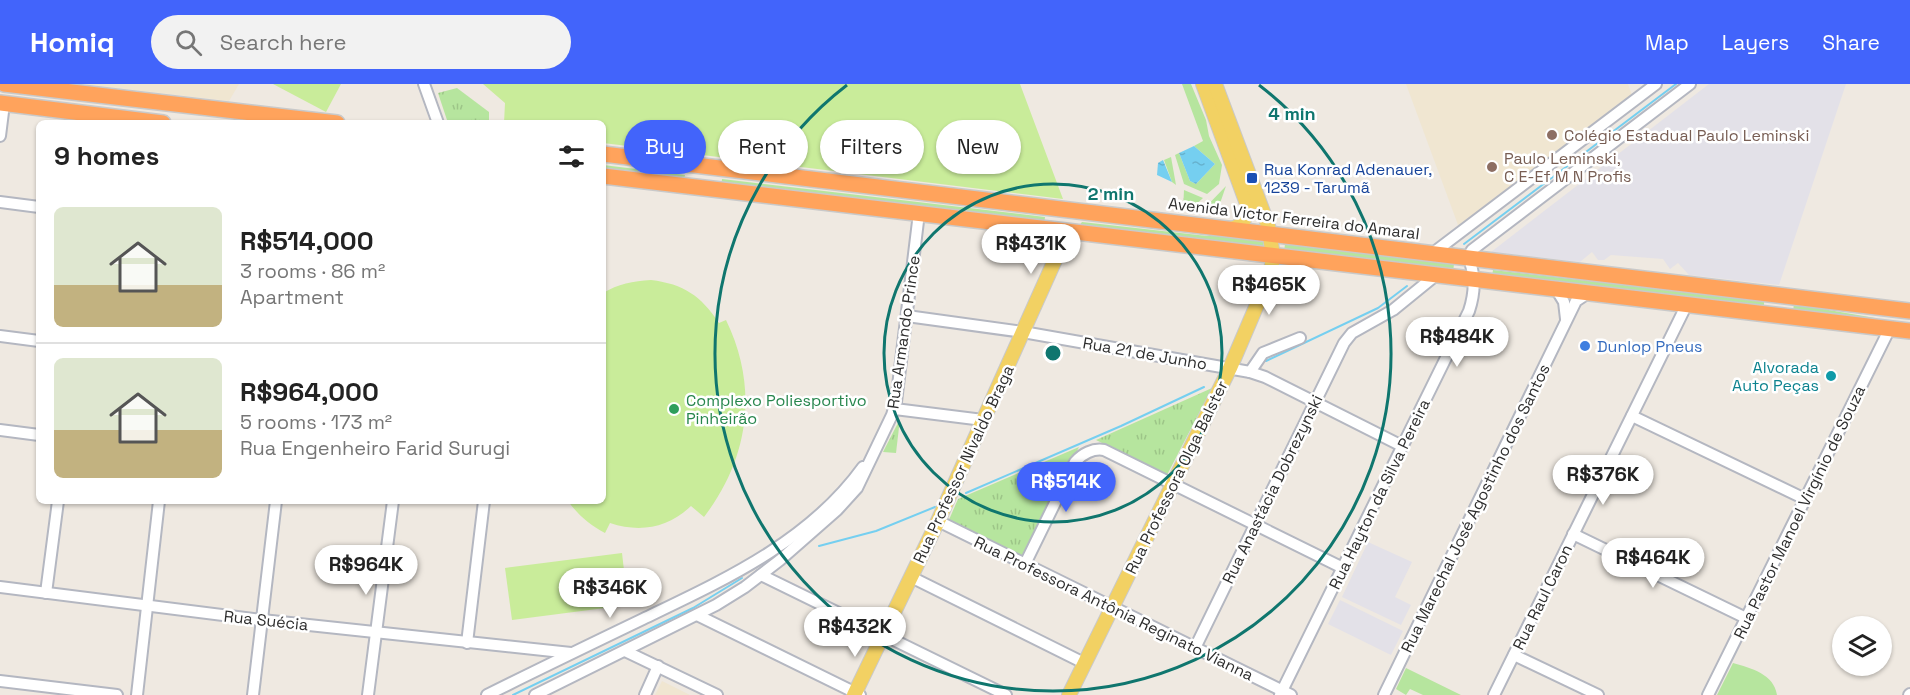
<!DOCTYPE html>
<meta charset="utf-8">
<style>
body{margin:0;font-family:"Space Grotesk",sans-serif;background:#f2f2f2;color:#222;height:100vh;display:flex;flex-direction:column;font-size:22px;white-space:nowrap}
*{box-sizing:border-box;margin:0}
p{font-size:20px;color:#767676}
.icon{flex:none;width:33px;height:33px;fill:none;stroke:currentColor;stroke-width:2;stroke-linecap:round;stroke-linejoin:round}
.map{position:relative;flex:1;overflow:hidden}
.side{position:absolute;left:36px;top:36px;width:570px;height:384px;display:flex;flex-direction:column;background:#fff;border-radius:9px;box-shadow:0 2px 4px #0004}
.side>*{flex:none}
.top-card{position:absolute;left:624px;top:36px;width:570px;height:54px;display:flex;gap:12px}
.controls{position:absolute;left:1832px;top:532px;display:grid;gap:12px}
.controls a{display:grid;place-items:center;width:60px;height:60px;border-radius:50%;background:#fff;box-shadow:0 2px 4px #0004;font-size:30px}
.price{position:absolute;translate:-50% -51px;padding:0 14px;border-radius:21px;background:#fff;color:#222;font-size:20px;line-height:39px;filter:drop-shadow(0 2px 3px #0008)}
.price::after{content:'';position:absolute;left:50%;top:36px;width:18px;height:14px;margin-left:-9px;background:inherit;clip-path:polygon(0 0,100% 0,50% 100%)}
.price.selected{background:#4264fb;color:#fff}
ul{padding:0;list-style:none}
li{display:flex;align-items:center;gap:18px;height:150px;padding:0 18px}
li+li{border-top:2px solid #e0e0e0}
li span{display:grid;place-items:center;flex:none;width:168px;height:120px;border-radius:9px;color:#555}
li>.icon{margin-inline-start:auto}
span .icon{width:72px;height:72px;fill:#fffc;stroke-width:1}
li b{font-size:26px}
h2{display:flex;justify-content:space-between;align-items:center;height:72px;padding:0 18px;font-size:26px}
.tag{padding:0 21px;border-radius:27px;background:#fff;box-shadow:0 2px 4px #0004;font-size:21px;line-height:54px}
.tag.selected{background:#4264fb;color:#fff}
header{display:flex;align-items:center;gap:36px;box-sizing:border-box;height:84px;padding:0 30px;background:#4264fb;color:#fff}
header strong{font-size:28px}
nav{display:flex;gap:33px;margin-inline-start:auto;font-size:21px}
.search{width:420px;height:54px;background:#f2f2f2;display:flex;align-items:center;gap:15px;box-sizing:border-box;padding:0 21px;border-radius:33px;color:#767676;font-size:22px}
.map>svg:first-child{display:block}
.industrial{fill:#e3e1e8}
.education{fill:#f0e6d1}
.grass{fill:#b6e59e}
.forest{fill:url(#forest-firs)}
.park{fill:url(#park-tufts)}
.pitch{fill:#c9ec9a}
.water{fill:url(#water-ripples)}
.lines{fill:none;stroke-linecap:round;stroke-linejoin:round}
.stream{stroke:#75cff0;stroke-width:2}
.minor-casing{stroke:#b4b7c1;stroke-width:14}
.major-casing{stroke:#c9c9c9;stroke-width:16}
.highway-casing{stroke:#c9c9c9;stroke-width:18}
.minor{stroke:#fff;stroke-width:10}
.major{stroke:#f2d163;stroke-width:14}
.highway{stroke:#ffa35c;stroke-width:15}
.ring{fill:none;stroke:#0f766e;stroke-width:3}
.education-dot{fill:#8d6e63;stroke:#fff;stroke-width:2}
.transit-dot{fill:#1a4fb4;stroke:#fff;stroke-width:2}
.shop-dot{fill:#3f7fe0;stroke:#fff;stroke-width:2}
.culture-dot{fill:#0f9aa8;stroke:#fff;stroke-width:2}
.leisure-dot{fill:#2e9e5b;stroke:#fff;stroke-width:2}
.labels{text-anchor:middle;stroke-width:5;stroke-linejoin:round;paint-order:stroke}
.education-label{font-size:16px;fill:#785e54;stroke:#fff;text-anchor:start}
.transit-label{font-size:16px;fill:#164399;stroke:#fff;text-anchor:start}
.street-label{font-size:16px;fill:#2e2e2e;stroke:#fff}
.shop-label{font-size:16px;fill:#366cbe;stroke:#fff;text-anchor:start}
.culture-label{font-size:16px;fill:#0d838f;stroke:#fff;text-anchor:end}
.leisure-label{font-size:16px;fill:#27864d;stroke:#fff;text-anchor:start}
.centre{fill:#0f766e;stroke:#fff;stroke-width:3}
.ring-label{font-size:18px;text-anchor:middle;font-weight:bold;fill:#0f766e;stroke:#fff;stroke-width:5;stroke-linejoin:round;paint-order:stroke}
</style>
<header>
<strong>Homiq</strong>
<div class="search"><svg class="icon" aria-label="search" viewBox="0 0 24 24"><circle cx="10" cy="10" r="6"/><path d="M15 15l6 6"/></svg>Search here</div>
<nav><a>Map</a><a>Layers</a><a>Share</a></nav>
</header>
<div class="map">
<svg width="1910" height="611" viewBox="0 0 1910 611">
<defs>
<pattern id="forest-firs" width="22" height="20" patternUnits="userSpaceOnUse" patternTransform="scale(1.5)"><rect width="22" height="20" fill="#b6e59e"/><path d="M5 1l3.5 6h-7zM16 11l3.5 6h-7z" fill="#9dc588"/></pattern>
<pattern id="park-tufts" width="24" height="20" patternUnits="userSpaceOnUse" patternTransform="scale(1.5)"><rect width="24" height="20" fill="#b6e59e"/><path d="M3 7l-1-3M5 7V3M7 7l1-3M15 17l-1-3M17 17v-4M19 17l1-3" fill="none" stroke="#9dc588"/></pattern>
<pattern id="water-ripples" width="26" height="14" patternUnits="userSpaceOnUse" patternTransform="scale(1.5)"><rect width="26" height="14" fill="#75cff0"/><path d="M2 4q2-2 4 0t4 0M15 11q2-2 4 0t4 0" fill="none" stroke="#66b2ce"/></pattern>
</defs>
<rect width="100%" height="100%" fill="#efe9e1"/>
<g class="industrial">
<polygon points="1709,0 1846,0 1779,201 1689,191 1678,179 1670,185 1663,175 1611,171 1604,176 1598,176 1592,168 1580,178 1491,168"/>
<polygon points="1368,458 1412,478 1395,513 1411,521 1401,541 1342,513"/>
<polygon points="1340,516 1403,547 1391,571 1328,540"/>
</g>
<g class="education">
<polygon points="82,0 239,0 229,17"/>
<polygon points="1406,0 1628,0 1634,17 1461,149"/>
<polygon points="662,597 690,611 655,611"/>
</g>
<g class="grass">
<polygon points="1182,0 1191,0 1206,36 1209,52 1222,81 1219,100 1207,110 1184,100 1175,71 1179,69 1190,97 1196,100 1215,80 1194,62 1203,57"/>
<polygon points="1171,73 1176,101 1172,98 1164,76"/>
<polygon points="603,81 685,91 684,96 603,89"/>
<polygon points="722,95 1045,133 1044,140 721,103"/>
<polygon points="1226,102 1217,128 1200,129"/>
<polygon points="1082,138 1207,152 1235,151 1264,155 1263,165 1077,144"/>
<polygon points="1285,160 1454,180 1453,188 1284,168"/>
<polygon points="1493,186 1764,217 1764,225 1492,192"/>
<polygon points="1794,220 1875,234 1874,237 1793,227"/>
<path d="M 1733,579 C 1751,584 1774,590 1777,611 L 1717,611 Z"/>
<polygon points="1406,584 1461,611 1423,611 1410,605 1406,611 1396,605"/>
</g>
<polygon class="forest" points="1184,106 1203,114 1191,125 1183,127"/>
<g class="park">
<polygon points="457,4 489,28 489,39 448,39 438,9"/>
<polygon points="1212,304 1167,391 1096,356"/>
<polygon points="900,335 896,369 883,368"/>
<polygon points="1079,363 1023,474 948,438 958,415"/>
</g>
<g class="pitch">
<polygon points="273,0 341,0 326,28"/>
<polygon points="483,0 1020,0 1063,115 603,59 603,39 504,39 505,19"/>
<path d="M 651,196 C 684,200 701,212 719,239 L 726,236 C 759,304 749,374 704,433 L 691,422 C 668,444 640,449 610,439 L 605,449 C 590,441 578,431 568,417 L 603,417 L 603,209 C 618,200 633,197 651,196 Z"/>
<polygon points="622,469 628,521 512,536 505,484"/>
</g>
<g class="water">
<polygon points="1194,62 1215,80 1196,100 1190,97 1179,69"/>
<polygon points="1163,76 1172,98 1157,91 1158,79"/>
</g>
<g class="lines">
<g class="stream">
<polyline points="1464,160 1676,0"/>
<polyline points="1266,277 1378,224 1407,202"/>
<polyline points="966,409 1121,342 1204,303"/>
<polyline points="819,462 876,447 935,423"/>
<polyline points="513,611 693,524 742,494"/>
</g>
<g class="minor-casing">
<g id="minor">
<polyline points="424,0 438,39"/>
<polyline points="0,52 4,20"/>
<polyline points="0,118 39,123"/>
<polyline points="1433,169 1656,0"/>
<polyline points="1556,205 1564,218 1566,235"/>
<polyline points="907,232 1023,248 1250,288 1265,293 1402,362"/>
<polyline points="0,252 39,257"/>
<polyline points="1250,288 1263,269 1300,254"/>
<polyline points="895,325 983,336"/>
<polyline points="1632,332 1805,415"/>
<polyline points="0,346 39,351"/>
<polyline points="938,437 1291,611"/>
<polyline points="1573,450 1746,534"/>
<path d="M 1025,480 L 1075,378 C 1082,370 1093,364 1104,366 L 1343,484"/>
<polyline points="761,491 1006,611"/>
<polyline points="911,493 1084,579"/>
<polyline points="0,503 262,536 571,569"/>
<polyline points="46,509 58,417"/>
<polyline points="697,531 860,611"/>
<polyline points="467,559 484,417"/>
<polyline points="1195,564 1344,259 1352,249 1393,226 1436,191"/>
<polyline points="625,567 717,611"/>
<polyline points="1514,571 1598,611"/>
<polyline points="0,597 117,611"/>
<polyline points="137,611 159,417"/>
<polyline points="253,611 276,417"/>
<polyline points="368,611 393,417"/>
<path d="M 487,611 C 539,585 591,560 643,535 C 724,496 809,458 863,383"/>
<polyline points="535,611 716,521 745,503 780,476 837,426 857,404 892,331 896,318 919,129"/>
<polyline points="645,611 658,582"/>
<path d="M 1280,611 L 1469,227 C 1475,209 1476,191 1468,173 L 1472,166 L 1690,0"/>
<polyline points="1384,611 1576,217 1588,209"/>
<polyline points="1494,611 1687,220"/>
<polyline points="1708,611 1890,244"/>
<polyline points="1909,611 1910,610"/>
</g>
</g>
<g class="major-casing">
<g id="major">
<path d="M 1203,0 L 1247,120 C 1248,132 1243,143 1230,145"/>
<polyline points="854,611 938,437 1068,147"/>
<polyline points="1069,611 1230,284 1271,188 1273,171 1268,141 1215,0"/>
</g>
</g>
<g class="highway-casing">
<g id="highway">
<polyline points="4,0 337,39"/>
<polyline points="0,19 163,39"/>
<polyline points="603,70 1910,227"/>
<polyline points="603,92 1910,247"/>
</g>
</g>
<use href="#minor" class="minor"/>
<use href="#major" class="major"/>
<use href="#highway" class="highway"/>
</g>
<g class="ring">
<circle cx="1053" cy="269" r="169"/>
<path d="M1259 1A338 338 0 1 1 847 1"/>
</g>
<g class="education-dot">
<circle cx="1552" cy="51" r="6"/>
<circle cx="1492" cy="83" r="6"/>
</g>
<rect class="transit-dot" x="1246" y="88" width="12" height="12" rx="3"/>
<circle class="shop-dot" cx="1585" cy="262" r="6"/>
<circle class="culture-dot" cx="1831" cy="292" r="6"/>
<circle class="leisure-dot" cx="674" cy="325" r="6"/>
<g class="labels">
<g class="education-label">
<text x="1564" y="57">Colégio Estadual Paulo Leminski</text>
<text x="1504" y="80">Paulo Leminski,<tspan x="1504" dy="18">C E-Ef M N Profis</tspan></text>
</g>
<g class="transit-label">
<text x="1264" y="91">Rua Konrad Adenauer,<tspan x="1264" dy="18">1239 - Tarumã</tspan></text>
</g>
<g class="street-label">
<text transform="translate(1294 134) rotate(7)" y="6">Avenida Victor Ferreira do Amaral</text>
<text transform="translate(903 248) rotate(-82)" y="6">Rua Armando Prince</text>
<text transform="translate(1145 269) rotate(10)" y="6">Rua 21 de Junho</text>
<text transform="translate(963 380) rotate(-65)" y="6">Rua Professor Nivaldo Braga</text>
<text transform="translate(1176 393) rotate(-64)" y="6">Rua Professora Olga Balster</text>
<text transform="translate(1272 405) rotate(-64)" y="6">Rua Anastácia Dobrezynski</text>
<text transform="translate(1379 410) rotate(-64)" y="6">Rua Hayton da Silva Pereira</text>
<text transform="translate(1475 424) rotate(-64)" y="6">Rua Marechal José Agostinho dos Santos</text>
<text transform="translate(1799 428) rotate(-64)" y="6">Rua Pastor Manoel Virgínio de Souza</text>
<text transform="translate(1542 513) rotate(-64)" y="6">Rua Raul Caron</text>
<text transform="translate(1114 524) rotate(26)" y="6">Rua Professora Antônia Reginato Vianna</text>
<text transform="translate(266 536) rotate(6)" y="6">Rua Suécia</text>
</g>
<g class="shop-label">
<text x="1597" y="268">Dunlop Pneus</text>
</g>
<g class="culture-label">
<text x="1819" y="289">Alvorada<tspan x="1819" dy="18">Auto Peças</tspan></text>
</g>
<g class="leisure-label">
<text x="686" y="322">Complexo Poliesportivo<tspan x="686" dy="18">Pinheirão</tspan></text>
</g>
</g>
<circle cx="1053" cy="269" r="9" class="centre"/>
<g class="ring-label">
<text x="1292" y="36">4 min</text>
<text x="1111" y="116">2 min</text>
</g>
</svg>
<div class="controls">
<a><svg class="icon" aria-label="layers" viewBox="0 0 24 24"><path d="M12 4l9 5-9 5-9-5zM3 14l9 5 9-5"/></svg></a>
</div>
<b class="price" style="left:1031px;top:191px">R$431K</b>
<b class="price" style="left:1269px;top:232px">R$465K</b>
<b class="price" style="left:1457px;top:284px">R$484K</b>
<b class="price" style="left:1603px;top:422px">R$376K</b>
<b class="price selected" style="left:1066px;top:429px">R$514K</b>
<b class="price" style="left:1653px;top:505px">R$464K</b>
<b class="price" style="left:366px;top:512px">R$964K</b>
<b class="price" style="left:610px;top:535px">R$346K</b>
<b class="price" style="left:855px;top:574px">R$432K</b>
<div class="top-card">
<a class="tag selected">Buy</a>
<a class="tag">Rent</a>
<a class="tag">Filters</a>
<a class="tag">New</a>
</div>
<section class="side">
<h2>9 homes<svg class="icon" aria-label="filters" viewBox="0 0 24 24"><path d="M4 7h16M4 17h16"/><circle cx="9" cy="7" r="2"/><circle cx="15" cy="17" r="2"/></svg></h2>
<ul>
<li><span style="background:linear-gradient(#dfe7d0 65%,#c2b280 0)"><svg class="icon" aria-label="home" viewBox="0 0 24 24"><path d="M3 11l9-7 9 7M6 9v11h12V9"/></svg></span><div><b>R$514,000</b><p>3 rooms · 86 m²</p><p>Apartment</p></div></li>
<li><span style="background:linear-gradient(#dfe7d0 60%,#c2b280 0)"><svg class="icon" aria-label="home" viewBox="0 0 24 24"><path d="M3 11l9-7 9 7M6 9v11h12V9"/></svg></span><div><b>R$964,000</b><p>5 rooms · 173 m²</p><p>Rua Engenheiro Farid Surugi</p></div></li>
</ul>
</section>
</div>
